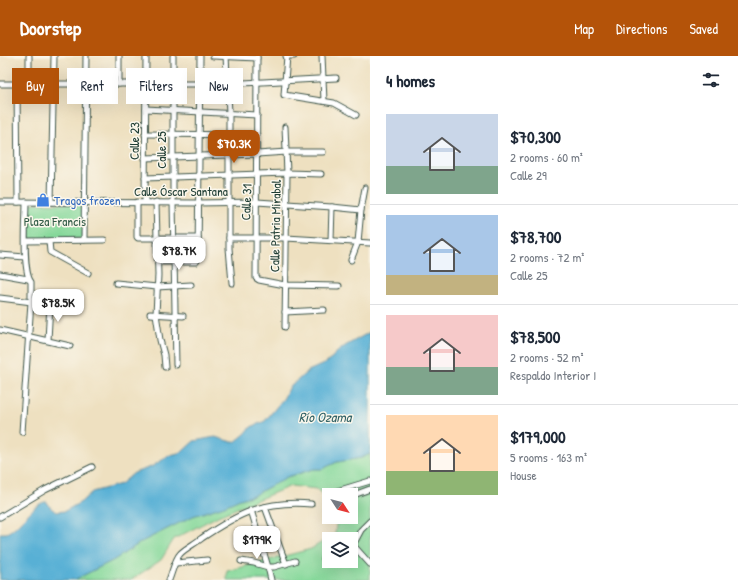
<!DOCTYPE html>
<meta charset="utf-8">
<style>
body{margin:0;font-family:"Patrick Hand",sans-serif;background:#f6f6f7;color:#1f2937;height:100vh;display:flex;flex-direction:column;font-size:15px;white-space:nowrap}
*{box-sizing:border-box;margin:0}
p{font-size:13px;color:#747a83}
.icon{flex:none;width:22px;height:22px;fill:none;stroke:currentColor;stroke-width:2;stroke-linecap:round;stroke-linejoin:round}
.map{position:relative;flex:1;overflow:hidden}
.side{display:flex;flex-direction:column;background:#fff;width:368px}
.side>*{flex:none}
.top-card{position:absolute;left:12px;top:12px;width:298px;height:36px;display:flex;gap:8px}
.needle{width:26px;rotate:126deg}
.buttons{position:absolute;left:322px;top:432px;display:grid;gap:8px}
.buttons a{display:grid;place-items:center;width:36px;height:36px;border-radius:0px;background:#fff;box-shadow:0 4px 16px #0002;font-size:20px}
.price{position:absolute;translate:-50% -34px;padding:0 9px;border-radius:8px;background:#fff;color:#222;font-size:13px;line-height:26px;filter:drop-shadow(0 1px 2px #0008)}
.price::after{content:'';position:absolute;left:50%;top:24px;width:12px;height:9px;margin-left:-6px;background:inherit;clip-path:polygon(0 0,100% 0,50% 100%)}
.price.selected{background:#b45309;color:#fff}
ul{padding:0;list-style:none}
li{display:flex;align-items:center;gap:12px;height:100px;padding:0 16px}
li+li{border-top:1px solid #e0e1e3}
li span{display:grid;place-items:center;flex:none;width:112px;height:80px;border-radius:0px;color:#555}
li>.icon{margin-inline-start:auto}
span .icon{width:48px;height:48px;fill:#fffc;stroke-width:1}
li b{font-size:17px}
h2{display:flex;justify-content:space-between;align-items:center;height:48px;padding:0 16px;font-size:17px}
.chip{padding:0 14px;border-radius:0px;background:#fff;box-shadow:0 4px 16px #0002;font-size:14px;line-height:36px}
.chip.selected{background:#b45309;color:#fff}
header{display:flex;align-items:center;gap:24px;box-sizing:border-box;height:56px;padding:0 20px;background:#b45309;color:#fff}
header strong{font-size:19px}
nav{display:flex;gap:22px;margin-inline-start:auto;font-size:14px}
main{display:flex;flex:1;min-height:0}
.map>svg:first-child{display:block}
.green{fill:#85d89a;stroke:#528a67;fill-rule:evenodd}
.water{fill:#58b0d5;stroke:#3c7684}
.lines{fill:none;stroke-linecap:round;stroke-linejoin:round}
.minor-casing{stroke:#3e5549;stroke-width:7}
.minor{stroke:#fff;stroke-width:5}
.labels{text-anchor:middle;stroke-width:3;stroke-linejoin:round;paint-order:stroke}
.street-label{font-size:13px;fill:#1f3d34;stroke:#fbf7ec}
.shop-label{font-size:13px;fill:#366cbe;stroke:#fbf7ec;text-anchor:start}
.park-label{font-size:13px;fill:#335c48;stroke:#fbf7ec}
.water-label{font-size:14px;font-style:italic;fill:#306064;stroke:#fbf7ec}
</style>
<header>
<strong>Doorstep</strong>
<nav><a>Map</a><a>Directions</a><a>Saved</a></nav>
</header>
<main>
<div class="map">
<svg width="370" height="524" viewBox="0 0 370 524">
<rect width="100%" height="100%" fill="#fbf7ec"/>
<filter id="ink" filterUnits="userSpaceOnUse"><feTurbulence type="fractalNoise" baseFrequency=".025" numOctaves="2"/><feDisplacementMap in="SourceGraphic" scale="8" xChannelSelector="R" yChannelSelector="G"/><feConvolveMatrix kernelMatrix="1 2 1 2 8 2 1 2 1" color-interpolation-filters="sRGB"/></filter>
<filter id="wash" filterUnits="userSpaceOnUse"><feTurbulence type="fractalNoise" baseFrequency=".012" numOctaves="4" result="noise"/><feDisplacementMap in="SourceGraphic" scale="16" xChannelSelector="R" yChannelSelector="G"/><feGaussianBlur stdDeviation="0.9" result="paint"/><feColorMatrix in="noise" values="0 0 0 0 0 0 0 0 0 0 0 0 0 0 0 0 0 1.4 0 .05"/><feComposite in="paint" operator="in"/></filter>
<g filter="url(#wash)">
<rect width="100%" height="100%" fill="#eee0c0"/>
<g class="green">
<polygon points="28,147 84,148 83,183 27,183"/>
<path d="M 370,398 L 370,524 L 227,524 L 227,515 L 311,493 L 335,478 L 337,461 L 351,461 L 351,439 L 329,439 L 329,442 L 316,433 L 291,430 L 218,460 L 174,483 L 161,504 L 131,524 L 74,524 L 114,504 L 143,485 L 193,460 L 224,450 L 240,443 L 254,439 L 287,421 L 314,413 L 322,413 L 337,406 L 361,402 ZM 329,483 L 351,483 L 351,505 L 329,505 Z"/>
</g>
<path class="water" d="M 370,276 L 370,398 L 361,402 L 337,406 L 322,413 L 314,413 L 287,421 L 254,439 L 240,443 L 224,450 L 193,460 L 143,485 L 114,504 L 74,524 L 0,524 L 0,477 C 2,477 4,477 6,477 C 18,473 36,444 47,446 L 51,452 L 56,456 L 65,455 L 81,446 L 92,436 L 121,428 L 134,417 L 151,411 L 170,399 L 182,396 L 194,385 L 215,381 L 232,386 L 235,386 L 245,378 L 251,371 L 265,365 L 283,343 L 290,331 L 308,315 L 328,306 L 335,298 L 345,290 Z"/>
</g>
<g filter="url(#ink)">
<g class="lines">
<g class="minor-casing">
<g id="minor">
<polyline points="29,0 29,27"/>
<polyline points="119,0 119,28"/>
<polyline points="173,0 173,146 176,309"/>
<polyline points="213,0 257,2"/>
<polyline points="226,0 229,57 229,192 232,227"/>
<polyline points="257,0 256,222 259,224 285,229 339,230"/>
<polyline points="286,0 294,0"/>
<polyline points="287,0 284,39 334,47 356,59"/>
<polyline points="322,0 324,45"/>
<polyline points="17,27 18,146"/>
<polyline points="0,28 226,28 336,22"/>
<polyline points="146,53 257,59"/>
<polyline points="285,71 287,117 285,271"/>
<polyline points="145,78 257,79"/>
<polyline points="145,102 257,98 287,96 323,96"/>
<polyline points="145,122 287,117 321,118"/>
<polyline points="0,146 198,147 257,146 332,151 361,154"/>
<polyline points="51,146 54,0"/>
<polyline points="137,146 137,181 138,182 198,182"/>
<polyline points="145,146 146,0"/>
<polyline points="156,146 158,219 156,258 160,284 164,299 165,311"/>
<polyline points="229,182 286,182 370,187"/>
<polyline points="84,184 86,0"/>
<polyline points="331,184 332,151"/>
<polyline points="26,185 104,184"/>
<polyline points="49,185 50,196 88,217"/>
<polyline points="0,199 25,201"/>
<polyline points="351,204 358,186 361,154 365,132"/>
<polyline points="158,206 196,206 198,203 200,0"/>
<polyline points="0,218 28,223"/>
<polyline points="116,227 157,231 191,229"/>
<polyline points="0,242 56,249"/>
<polyline points="285,256 324,254"/>
<polyline points="150,258 183,260"/>
<polyline points="0,274 70,290"/>
<polyline points="48,284 50,248"/>
<path d="M 22,376 L 31,246 L 31,226 C 22,215 26,163 26,146"/>
<polyline points="337,435 370,425"/>
<polyline points="351,440 370,433"/>
<polyline points="265,451 286,508"/>
<polyline points="251,454 268,511 274,511 295,505"/>
<polyline points="0,461 45,434 92,411"/>
<polyline points="353,489 361,474 370,465"/>
<polyline points="351,490 353,489 370,508"/>
<polyline points="324,503 329,500"/>
<polyline points="241,505 254,507 268,511 271,524"/>
<polyline points="176,507 207,504"/>
<path d="M 169,524 C 172,517 175,503 180,498 C 184,493 196,487 202,482 C 239,457 265,444 311,448"/>
</g>
</g>
<use href="#minor" class="minor"/>
</g>
</g>
<defs>
<g id="shop-bare" transform="scale(1.08)"><path d="M-5-2.5h2.3a2.7 3.5 0 0 1 5.4 0H5L5.5 6h-11ZM-1.5-2.5h3a1.5 2.3 0 0 0-3 0Z" fill="#3f7fe0" stroke="#fbf7ec" stroke-width="2.5" paint-order="stroke"/></g>
</defs>
<g fill-rule="evenodd">
<use href="#shop-bare" x="43" y="144"/>
</g>
<g class="labels">
<g class="street-label">
<text transform="translate(134 85) rotate(-89)" y="5">Calle 23</text>
<text transform="translate(161 94) rotate(-90)" y="5">Calle 25</text>
<text x="181" y="140">Calle Óscar Santana</text>
<text transform="translate(246 146) rotate(-88)" y="5">Calle 31</text>
<text transform="translate(275 170) rotate(-89)" y="5">Calle Patria Mirabal</text>
</g>
<g class="shop-label">
<text x="54" y="149">Tragos frozen</text>
</g>
<g class="park-label">
<text x="55" y="170">Plaza Francis</text>
</g>
<g class="water-label">
<text x="325" y="366">Río Ozama</text>
</g>
</g>
</svg>
<div class="buttons">
<a><svg class="needle" viewBox="-14 -14 28 28"><path d="M0-13l5 13h-10z" fill="#e53935"/><path d="M0 13l5-13h-10z" fill="#747a83"/></svg></a>
<a><svg class="icon" aria-label="layers" viewBox="0 0 24 24"><path d="M12 4l9 5-9 5-9-5zM3 14l9 5 9-5"/></svg></a>
</div>
<b class="price selected" style="left:234px;top:108px">$70.3K</b>
<b class="price" style="left:179px;top:215px">$78.7K</b>
<b class="price" style="left:58px;top:267px">$78.5K</b>
<b class="price" style="left:257px;top:504px">$179K</b>
<div class="top-card">
<a class="chip selected">Buy</a>
<a class="chip">Rent</a>
<a class="chip">Filters</a>
<a class="chip">New</a>
</div>
</div>
<section class="side">
<h2>4 homes<svg class="icon" aria-label="filters" viewBox="0 0 24 24"><path d="M4 7h16M4 17h16"/><circle cx="9" cy="7" r="2"/><circle cx="15" cy="17" r="2"/></svg></h2>
<ul>
<li><span style="background:linear-gradient(#c9d6e8 65%,#7fa58c 0)"><svg class="icon" aria-label="home" viewBox="0 0 24 24"><path d="M3 11l9-7 9 7M6 9v11h12V9"/></svg></span><div><b>$70,300</b><p>2 rooms · 60 m²</p><p>Calle 29</p></div></li>
<li><span style="background:linear-gradient(#a9c7e8 75%,#c2b280 0)"><svg class="icon" aria-label="home" viewBox="0 0 24 24"><path d="M3 11l9-7 9 7M6 9v11h12V9"/></svg></span><div><b>$78,700</b><p>2 rooms · 72 m²</p><p>Calle 25</p></div></li>
<li><span style="background:linear-gradient(#f6c9c9 65%,#7fa58c 0)"><svg class="icon" aria-label="home" viewBox="0 0 24 24"><path d="M3 11l9-7 9 7M6 9v11h12V9"/></svg></span><div><b>$78,500</b><p>2 rooms · 52 m²</p><p>Respaldo Interior I</p></div></li>
<li><span style="background:linear-gradient(#ffd9b3 70%,#8fb573 0)"><svg class="icon" aria-label="home" viewBox="0 0 24 24"><path d="M3 11l9-7 9 7M6 9v11h12V9"/></svg></span><div><b>$179,000</b><p>5 rooms · 163 m²</p><p>House</p></div></li>
</ul>
</section>
</main>
